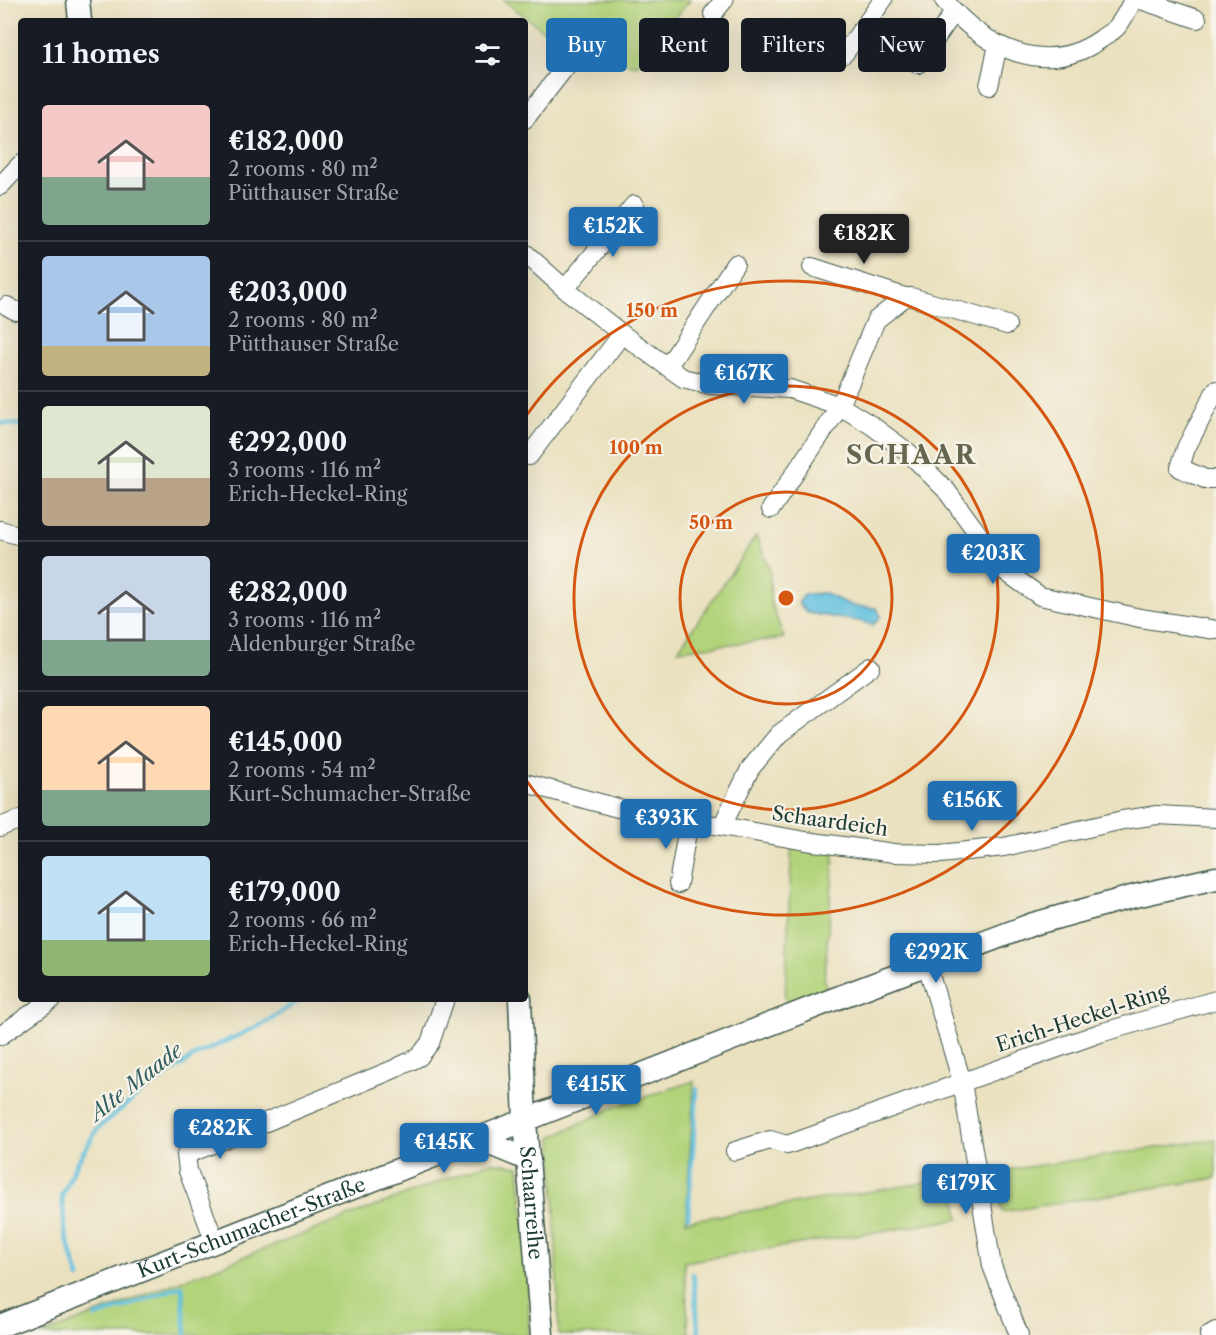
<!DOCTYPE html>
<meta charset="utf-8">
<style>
body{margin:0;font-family:"Libre Caslon Text",serif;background:#20242c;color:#f1f3f6;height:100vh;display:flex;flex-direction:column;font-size:22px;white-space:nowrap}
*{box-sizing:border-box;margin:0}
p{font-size:20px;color:#9ea1a6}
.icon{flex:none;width:33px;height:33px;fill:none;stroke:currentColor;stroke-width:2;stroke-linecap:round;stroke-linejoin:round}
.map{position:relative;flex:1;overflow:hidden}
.drawer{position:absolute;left:18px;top:18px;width:510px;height:984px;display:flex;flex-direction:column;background:#171b24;border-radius:6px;box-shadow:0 6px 24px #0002}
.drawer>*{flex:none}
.top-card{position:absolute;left:546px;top:18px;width:570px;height:54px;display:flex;gap:12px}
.price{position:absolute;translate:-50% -51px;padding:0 14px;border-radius:6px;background:#1f6fb2;color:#fff;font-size:20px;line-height:39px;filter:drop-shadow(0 2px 3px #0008)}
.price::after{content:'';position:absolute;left:50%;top:36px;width:18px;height:14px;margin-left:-9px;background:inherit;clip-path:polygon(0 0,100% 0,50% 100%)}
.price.current{background:#222;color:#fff}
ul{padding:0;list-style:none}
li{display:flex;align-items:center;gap:18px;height:150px;padding:0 24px}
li+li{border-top:2px solid #363941}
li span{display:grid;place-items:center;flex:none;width:168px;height:120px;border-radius:6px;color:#555}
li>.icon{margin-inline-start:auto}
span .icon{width:72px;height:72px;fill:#fffc;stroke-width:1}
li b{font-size:26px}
h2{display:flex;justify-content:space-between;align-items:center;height:72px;padding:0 24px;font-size:26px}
.pill{padding:0 21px;border-radius:6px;background:#171b24;box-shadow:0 6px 24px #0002;font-size:21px;line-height:54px}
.pill.current{background:#1f6fb2;color:#fff}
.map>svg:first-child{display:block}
.green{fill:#b2d37a;stroke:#688857;stroke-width:1.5}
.water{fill:#61c0df;stroke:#407e8a;stroke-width:1.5}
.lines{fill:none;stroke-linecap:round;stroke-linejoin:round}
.stream{stroke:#61c0df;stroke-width:4.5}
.minor-casing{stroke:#3d5649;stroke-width:20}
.major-casing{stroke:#3d5649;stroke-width:25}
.minor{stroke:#fff;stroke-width:18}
.major{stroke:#fff;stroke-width:22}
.ring{fill:none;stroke:#d45610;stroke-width:3}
.labels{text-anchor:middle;stroke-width:4.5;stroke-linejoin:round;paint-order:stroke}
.street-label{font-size:20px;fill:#1f3d34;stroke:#f7f3e8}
.water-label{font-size:21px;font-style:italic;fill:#305e5f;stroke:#f7f3e8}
.district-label{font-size:26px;font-weight:bold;letter-spacing:1.5px;fill:#64674e;stroke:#f7f3e8}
.centre{fill:#d45610;stroke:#f7f3e8;stroke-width:3}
.ring-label{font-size:18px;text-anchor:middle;font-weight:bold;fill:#d45610;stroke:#f7f3e8;stroke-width:4.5;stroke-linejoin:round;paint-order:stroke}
</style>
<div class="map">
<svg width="1216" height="1335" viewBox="0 0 1216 1335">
<rect width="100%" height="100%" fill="#f7f3e8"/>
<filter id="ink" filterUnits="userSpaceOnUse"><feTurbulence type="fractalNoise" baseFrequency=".0167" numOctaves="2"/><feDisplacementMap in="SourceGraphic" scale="12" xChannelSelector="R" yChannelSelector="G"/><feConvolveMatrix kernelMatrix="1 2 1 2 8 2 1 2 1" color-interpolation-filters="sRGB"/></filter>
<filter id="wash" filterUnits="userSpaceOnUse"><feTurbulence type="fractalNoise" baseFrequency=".008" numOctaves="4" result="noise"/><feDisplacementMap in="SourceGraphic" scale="24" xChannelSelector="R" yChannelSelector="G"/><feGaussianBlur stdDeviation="1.35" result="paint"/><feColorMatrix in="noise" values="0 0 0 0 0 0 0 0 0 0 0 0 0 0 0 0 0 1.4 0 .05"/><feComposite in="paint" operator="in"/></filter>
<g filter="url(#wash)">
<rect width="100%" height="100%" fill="#eae1bf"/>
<g class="green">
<polygon points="503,0 690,0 637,65 575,54"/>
<polygon points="756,536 770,570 770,600 784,638 678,650"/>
<polygon points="792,839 835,845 824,981 832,1000 793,1016 785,998"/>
<polygon points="694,1081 686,1221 953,1178 959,1219 684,1262 689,1335 559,1335 552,1137 614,1107"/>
<polygon points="1216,1139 1216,1178 1002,1212 994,1172"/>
<polygon points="490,1162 519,1166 528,1263 529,1335 41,1335"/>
</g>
<polygon class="water" points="824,593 853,606 876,608 881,616 873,625 859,621 807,613 798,603 805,594"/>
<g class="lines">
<g class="stream">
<polyline points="0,423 21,425"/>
<polyline points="688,1217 697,1089"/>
<polyline points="693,1274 699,1335"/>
<polyline points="79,1278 65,1232 62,1196 75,1166 98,1128 138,1095 196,1055 263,1024 301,999"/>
<polyline points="96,1317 182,1286 186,1335"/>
</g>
</g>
</g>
<g filter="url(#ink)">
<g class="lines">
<g class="minor-casing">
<g id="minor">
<path d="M 944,0 C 983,47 1045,79 1101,39 C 1106,35 1112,32 1116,28 C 1123,21 1128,9 1133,0"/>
<polyline points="1141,0 1197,19"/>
<polyline points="713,14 724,0"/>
<polyline points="844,54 883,0"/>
<polyline points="918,64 954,12"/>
<polyline points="989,86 998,45"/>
<polyline points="525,119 570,61"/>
<polyline points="0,186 21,164"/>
<polyline points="525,253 565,289 622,334 683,378 711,385 790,389 840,406 871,425 909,453 946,490 1006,572 1040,596 1140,618 1216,630"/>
<polyline points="812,267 905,297"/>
<polyline points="565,289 634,205"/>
<polyline points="7,306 16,311 21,311"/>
<polyline points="668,366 735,264"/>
<polyline points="1216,390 1186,448 1180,468 1205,479 1216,479"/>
<polyline points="529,456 622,334"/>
<polyline points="771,509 840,406 876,320 905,297 911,297 1007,325"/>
<polyline points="0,530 21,536"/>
<polyline points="525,783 618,808 806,841 894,853 940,854 1004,847 1123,820 1157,815 1216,818"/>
<polyline points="722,826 750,769 779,734 871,667"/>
<polyline points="0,827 21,819"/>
<polyline points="678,884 689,821"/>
<polyline points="927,965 962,1082 992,1266 1019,1335"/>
<polyline points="0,1036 52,999"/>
<polyline points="735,1151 770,1140 787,1145 1100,1033 1216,1000"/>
<polyline points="215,1242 188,1171 186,1155 392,1070 419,1057 430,1043 445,999"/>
<polyline points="1209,1335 1216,1331"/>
</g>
</g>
<g class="major-casing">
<g id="major">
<polyline points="78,0 80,21"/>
<path id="s1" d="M 520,999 L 525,1121 L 542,1335"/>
<polyline points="478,1139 529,1160"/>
<path id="s2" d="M 0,1326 L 832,1000 L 1033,924 L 1135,896 L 1216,878"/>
</g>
</g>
<use href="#minor" class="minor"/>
<use href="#major" class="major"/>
</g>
</g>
<g class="ring">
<circle cx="786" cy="598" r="106"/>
<circle cx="786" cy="598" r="212"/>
<path d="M526 416A317 317 0 1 1 526 780"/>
</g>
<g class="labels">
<g class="street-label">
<text transform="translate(830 821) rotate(8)" y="7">Schaardeich</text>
<text transform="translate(1082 1018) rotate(-18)" y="7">Erich-Heckel-Ring</text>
<text dy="7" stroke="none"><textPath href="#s1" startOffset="204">Schaarreihe</textPath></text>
<text dy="7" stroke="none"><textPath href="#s2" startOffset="270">Kurt-Schumacher-Straße</textPath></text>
</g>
<g class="water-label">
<text transform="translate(136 1082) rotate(-38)" y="7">Alte Maade</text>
</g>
<g class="district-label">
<text x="911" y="464">SCHAAR</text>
</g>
</g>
<circle cx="786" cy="598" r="9" class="centre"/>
<g class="ring-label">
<text x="652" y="317">150 m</text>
<text x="636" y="454">100 m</text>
<text x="711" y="529">50 m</text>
</g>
</svg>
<b class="price" style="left:613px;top:258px">€152K</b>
<b class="price current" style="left:864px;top:265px">€182K</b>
<b class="price" style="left:744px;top:405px">€167K</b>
<b class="price" style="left:993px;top:585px">€203K</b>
<b class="price" style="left:972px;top:832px">€156K</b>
<b class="price" style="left:666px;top:850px">€393K</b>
<b class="price" style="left:936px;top:984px">€292K</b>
<b class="price" style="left:596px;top:1116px">€415K</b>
<b class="price" style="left:220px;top:1160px">€282K</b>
<b class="price" style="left:444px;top:1174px">€145K</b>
<b class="price" style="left:966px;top:1215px">€179K</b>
<div class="top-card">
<a class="pill current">Buy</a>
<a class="pill">Rent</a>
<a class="pill">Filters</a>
<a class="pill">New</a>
</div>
<section class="drawer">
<h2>11 homes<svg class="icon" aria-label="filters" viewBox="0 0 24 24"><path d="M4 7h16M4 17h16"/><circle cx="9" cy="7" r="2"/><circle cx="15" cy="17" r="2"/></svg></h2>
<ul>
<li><span style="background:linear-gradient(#f6c9c9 60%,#7fa58c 0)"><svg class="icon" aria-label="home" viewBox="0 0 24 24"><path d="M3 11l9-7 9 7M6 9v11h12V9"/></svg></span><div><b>€182,000</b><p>2 rooms · 80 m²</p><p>Pütthauser Straße</p></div></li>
<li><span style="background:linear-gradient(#a9c7e8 75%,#c2b280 0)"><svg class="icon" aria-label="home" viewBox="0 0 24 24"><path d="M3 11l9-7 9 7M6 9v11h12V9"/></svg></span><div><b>€203,000</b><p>2 rooms · 80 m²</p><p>Pütthauser Straße</p></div></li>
<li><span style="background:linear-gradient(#dfe7d0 60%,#b9a48a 0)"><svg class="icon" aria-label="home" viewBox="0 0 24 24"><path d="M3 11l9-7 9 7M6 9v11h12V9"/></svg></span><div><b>€292,000</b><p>3 rooms · 116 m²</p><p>Erich-Heckel-Ring</p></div></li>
<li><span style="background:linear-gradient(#c9d6e8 70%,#7fa58c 0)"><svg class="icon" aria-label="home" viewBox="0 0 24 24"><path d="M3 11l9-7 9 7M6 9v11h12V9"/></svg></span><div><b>€282,000</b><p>3 rooms · 116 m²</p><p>Aldenburger Straße</p></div></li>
<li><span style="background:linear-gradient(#ffd9b3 70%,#7fa58c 0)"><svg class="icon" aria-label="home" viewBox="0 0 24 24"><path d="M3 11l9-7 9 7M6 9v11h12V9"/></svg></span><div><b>€145,000</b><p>2 rooms · 54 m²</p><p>Kurt-Schumacher-Straße</p></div></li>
<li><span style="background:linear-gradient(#bfe0f5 70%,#8fb573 0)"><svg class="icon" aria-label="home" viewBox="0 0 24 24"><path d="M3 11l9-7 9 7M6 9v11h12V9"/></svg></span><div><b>€179,000</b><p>2 rooms · 66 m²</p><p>Erich-Heckel-Ring</p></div></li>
</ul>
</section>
</div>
